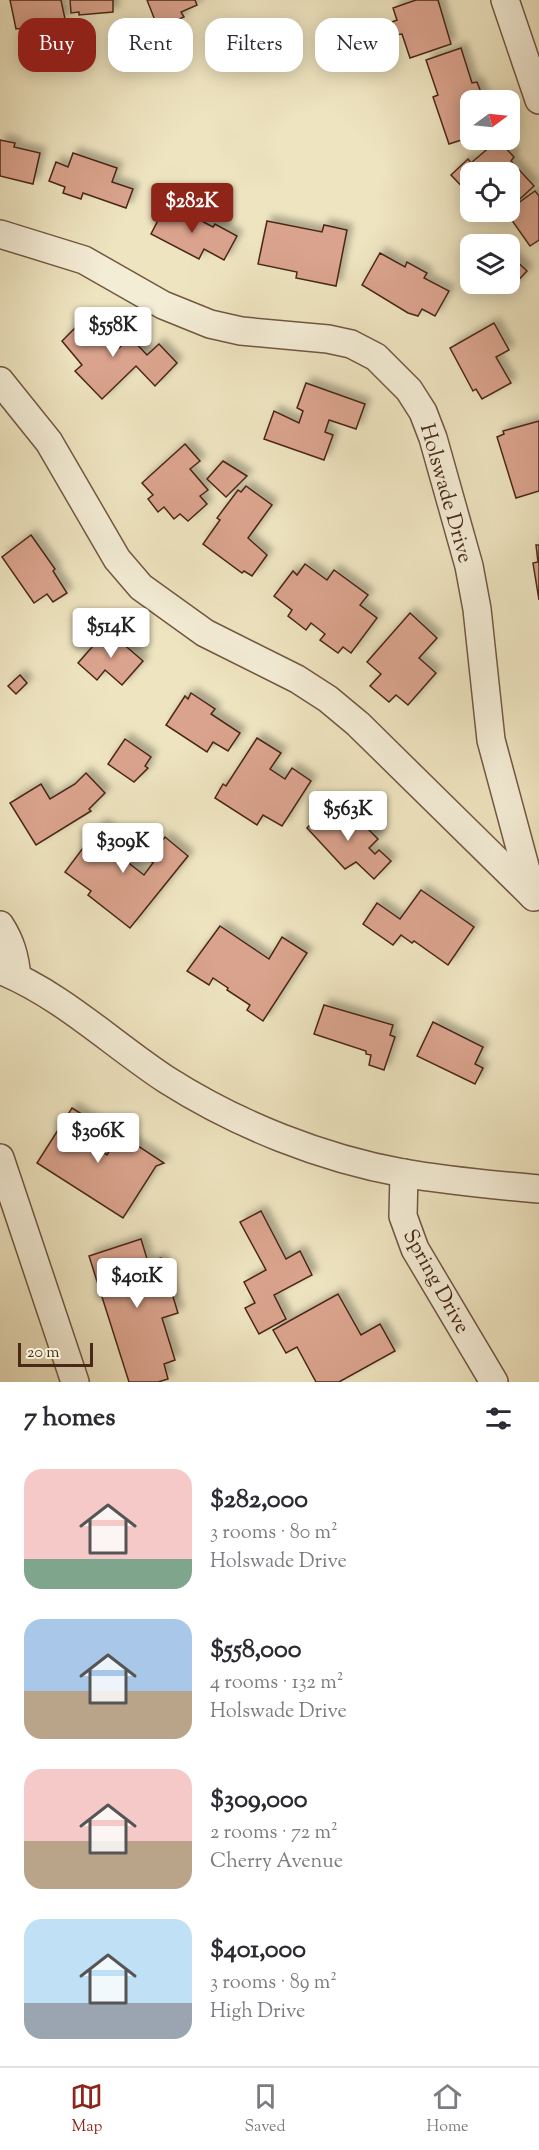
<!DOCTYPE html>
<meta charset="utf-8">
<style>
body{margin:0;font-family:"Sorts Mill Goudy",serif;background:#f2f2f3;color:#2b2b33;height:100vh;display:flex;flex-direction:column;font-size:22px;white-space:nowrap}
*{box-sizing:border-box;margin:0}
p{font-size:20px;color:#7c7c81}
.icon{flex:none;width:33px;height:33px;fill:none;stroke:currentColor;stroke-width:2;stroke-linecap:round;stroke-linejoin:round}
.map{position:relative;height:1382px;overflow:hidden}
.side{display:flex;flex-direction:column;background:#fff;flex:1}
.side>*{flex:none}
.hud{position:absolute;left:18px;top:18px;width:504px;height:54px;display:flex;gap:12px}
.needle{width:39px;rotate:75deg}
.controls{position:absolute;left:460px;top:90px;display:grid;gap:12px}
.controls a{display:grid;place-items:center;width:60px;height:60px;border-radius:12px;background:#fff;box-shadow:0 3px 15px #0003;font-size:30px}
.scale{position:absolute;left:18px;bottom:15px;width:75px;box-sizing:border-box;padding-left:6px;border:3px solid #492818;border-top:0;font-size:16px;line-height:21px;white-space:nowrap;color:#492818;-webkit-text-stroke:4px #f4edd6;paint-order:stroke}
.price{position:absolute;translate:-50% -51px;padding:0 14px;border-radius:6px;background:#fff;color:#222;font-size:20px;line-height:39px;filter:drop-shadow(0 2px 3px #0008)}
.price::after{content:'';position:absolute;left:50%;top:36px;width:18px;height:14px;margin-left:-9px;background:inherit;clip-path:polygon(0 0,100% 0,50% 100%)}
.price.active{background:#8f2418;color:#fff}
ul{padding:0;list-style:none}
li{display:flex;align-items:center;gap:18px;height:150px;padding:0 24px}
li span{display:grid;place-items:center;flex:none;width:168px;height:120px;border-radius:18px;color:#555}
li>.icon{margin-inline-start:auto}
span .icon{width:72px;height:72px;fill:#fffc;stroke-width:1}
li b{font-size:26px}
h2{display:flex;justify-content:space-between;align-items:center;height:72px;padding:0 24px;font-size:26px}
.pill{padding:0 21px;border-radius:18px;background:#fff;box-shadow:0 3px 15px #0003;font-size:21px;line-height:54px}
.pill.active{background:#8f2418;color:#fff}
.tab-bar{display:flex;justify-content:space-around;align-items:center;height:84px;border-top:2px solid #e1e1e2;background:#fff;font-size:16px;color:#7c7c81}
.tab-bar a{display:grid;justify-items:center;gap:3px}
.tab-bar .active{color:#8f2418}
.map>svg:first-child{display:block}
.building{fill:#daa38d;stroke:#492818;stroke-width:1.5;filter:url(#shadow)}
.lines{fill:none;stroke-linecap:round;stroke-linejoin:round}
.minor-casing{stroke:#725742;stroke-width:30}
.minor{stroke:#f4edd6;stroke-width:27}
.labels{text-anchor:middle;stroke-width:5;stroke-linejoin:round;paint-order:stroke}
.street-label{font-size:21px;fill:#492818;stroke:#f4edd6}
</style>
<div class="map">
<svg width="539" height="1382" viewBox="0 0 539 1382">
<defs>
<filter id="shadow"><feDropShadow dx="5.5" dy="-5.5" stdDeviation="3" flood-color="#0004"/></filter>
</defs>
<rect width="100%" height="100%" fill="#eee4c0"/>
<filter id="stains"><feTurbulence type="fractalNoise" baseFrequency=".00333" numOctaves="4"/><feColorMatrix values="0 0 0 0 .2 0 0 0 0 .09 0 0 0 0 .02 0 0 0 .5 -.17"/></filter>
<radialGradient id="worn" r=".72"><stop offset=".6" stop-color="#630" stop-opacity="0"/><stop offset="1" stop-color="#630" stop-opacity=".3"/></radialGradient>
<g class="building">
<polygon points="10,0 61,0 65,19 46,23 49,38 28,43 24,28 16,29"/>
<polygon points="70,0 113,0 113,12 79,15 79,12 71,13"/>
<polygon points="147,0 195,0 197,5 181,12 184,17 158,28"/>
<polygon points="416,0 438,0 451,44 410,58 402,34 396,35 392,22 397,20 393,8"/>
<polygon points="461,48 472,83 477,82 484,100 471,100 471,137 449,144 433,97 438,95 426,60"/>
<polygon points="0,140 15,143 14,147 40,153 33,184 0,176"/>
<polygon points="498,140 514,157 511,161 534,186 510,208 510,172 471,172 471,196 451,175 468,159 471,163"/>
<polygon points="73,153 117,168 112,182 133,189 126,208 83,193 81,199 63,193 65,187 49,181 56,162 68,167"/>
<polygon points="535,191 539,196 539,240 530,246 506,212"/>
<polygon points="167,203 213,227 215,224 237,236 224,260 204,249 199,259 151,234"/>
<polygon points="267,221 322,232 324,225 347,230 336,286 296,278 297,272 258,264"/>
<polygon points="380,253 405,267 407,262 427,273 424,278 449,291 435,316 422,309 418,316 408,313 362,285"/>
<polygon points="510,255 527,271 509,290 502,284 510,284"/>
<polygon points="87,316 95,324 97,322 119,348 130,337 147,355 159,344 177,363 155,386 136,366 102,399 75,371 82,365 62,341"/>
<polygon points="494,323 509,350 496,357 511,383 482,399 476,389 473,391 450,348"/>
<polygon points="306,383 365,404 356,429 329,420 325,432 333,435 324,460 264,439 274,411 299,423 303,411 297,408"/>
<polygon points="539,421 539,491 516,498 497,437 504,434 503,431"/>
<polygon points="185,444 200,461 190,469 208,490 200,496 207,504 188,521 180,514 174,519 164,507 158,512 148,499 153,495 142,483"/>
<polygon points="223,461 247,476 226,497 207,479"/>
<polygon points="246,486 272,505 248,538 267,555 252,576 244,571 242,573 203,544 220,520 217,518 238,490 241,492"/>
<polygon points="31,535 55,569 53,571 67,593 53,602 47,594 34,603 2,557"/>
<polygon points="536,545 539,545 539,600 533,563 538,562"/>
<polygon points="305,564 327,580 334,570 368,595 360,605 377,618 351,653 343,647 338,653 320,640 325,634 311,623 306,630 288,616 292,610 274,596 293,571 297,575"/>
<polygon points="410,613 437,638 419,658 436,673 408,705 396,695 389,702 370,686 381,674 367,662"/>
<polygon points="107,630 143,661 122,685 105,670 97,680 78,663"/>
<polygon points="20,675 27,683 16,694 8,686"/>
<polygon points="191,693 215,709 211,714 240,733 228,751 213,742 207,752 166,725 185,696 188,699"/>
<polygon points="257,738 281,753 270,769 285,779 292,768 311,781 282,826 263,815 257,825 215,798 223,784 226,786"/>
<polygon points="125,739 151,757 145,766 148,768 134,782 108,764"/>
<polygon points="86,773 105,793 89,809 91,811 36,845 10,803 41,784 50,799 75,784"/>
<polygon points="329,804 352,827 358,829 363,824 378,839 369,848 375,854 379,850 391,861 374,879 356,862 345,869 307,828"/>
<polygon points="101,824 129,846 121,857 144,875 153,863 148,859 165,837 188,856 130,928 88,895 91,891 65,872"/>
<polygon points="421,890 474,927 448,965 414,941 412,943 401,935 393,945 363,924 377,903 400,919"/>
<polygon points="220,926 269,959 282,937 307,953 263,1021 247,1010 250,1005 227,990 228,988 213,978 209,985 187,971"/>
<polygon points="324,1005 393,1025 390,1035 395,1037 384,1070 369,1065 371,1055 366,1054 366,1051 314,1034"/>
<polygon points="433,1022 483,1047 475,1064 483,1068 475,1084 417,1056"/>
<polygon points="72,1108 104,1128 93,1146 107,1155 120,1134 164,1163 156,1166 123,1218 37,1163"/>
<polygon points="261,1211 286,1259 300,1251 312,1275 274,1295 286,1319 259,1334 245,1308 255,1303 244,1282 266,1270 240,1222"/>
<polygon points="141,1239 148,1262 161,1258 178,1313 162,1318 175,1360 164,1364 168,1379 158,1382 129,1382 89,1256"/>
<polygon points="338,1294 361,1335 380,1324 395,1351 339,1382 316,1382 297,1347 286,1353 273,1330"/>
</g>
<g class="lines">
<g class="minor-casing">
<g id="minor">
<polyline points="505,0 539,100"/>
<polyline points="0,234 84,260 163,305 210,324 241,331 328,339 351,344 376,357 409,390 423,412 433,438 469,566 477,609 491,740 533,896"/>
<polyline points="0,381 49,442 117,559 141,587 205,633 297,679 328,699 358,724 534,897"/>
<path d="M 0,925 C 11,942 15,957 17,977"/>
<path d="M 0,970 C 62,995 112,1044 167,1080 C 238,1125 321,1158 403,1173 C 448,1181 494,1185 539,1189"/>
<polyline points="0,1158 75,1382"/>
<polyline points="404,1173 403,1216 415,1249 494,1382"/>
</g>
</g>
<use href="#minor" class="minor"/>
</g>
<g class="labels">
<g class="street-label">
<text transform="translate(447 493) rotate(74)" y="7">Holswade Drive</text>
<text transform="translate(437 1281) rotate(61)" y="7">Spring Drive</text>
</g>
</g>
<rect width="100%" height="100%" filter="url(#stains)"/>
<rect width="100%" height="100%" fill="url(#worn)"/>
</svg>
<div class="controls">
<a><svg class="needle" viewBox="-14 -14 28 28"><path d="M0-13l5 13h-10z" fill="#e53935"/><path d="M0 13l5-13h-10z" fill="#7c7c81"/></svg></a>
<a><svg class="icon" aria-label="locate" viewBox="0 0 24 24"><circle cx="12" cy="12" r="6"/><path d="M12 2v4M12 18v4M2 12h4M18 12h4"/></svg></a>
<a><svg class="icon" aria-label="layers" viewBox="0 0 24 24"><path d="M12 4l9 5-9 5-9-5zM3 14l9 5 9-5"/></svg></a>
</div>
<div class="scale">20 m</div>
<b class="price active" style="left:192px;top:234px">$282K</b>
<b class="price" style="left:113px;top:358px">$558K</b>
<b class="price" style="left:111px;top:659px">$514K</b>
<b class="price" style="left:348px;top:842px">$563K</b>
<b class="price" style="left:123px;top:874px">$309K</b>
<b class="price" style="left:98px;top:1164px">$306K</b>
<b class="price" style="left:137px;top:1309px">$401K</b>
<div class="hud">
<a class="pill active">Buy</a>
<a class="pill">Rent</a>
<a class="pill">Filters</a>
<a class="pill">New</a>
</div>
</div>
<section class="side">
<h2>7 homes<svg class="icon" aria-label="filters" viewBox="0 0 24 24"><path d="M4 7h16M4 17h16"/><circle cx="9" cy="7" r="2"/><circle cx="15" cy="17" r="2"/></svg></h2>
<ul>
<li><span style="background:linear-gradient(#f6c9c9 75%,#7fa58c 0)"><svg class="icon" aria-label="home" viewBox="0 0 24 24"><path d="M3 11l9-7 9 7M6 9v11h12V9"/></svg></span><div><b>$282,000</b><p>3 rooms · 80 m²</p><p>Holswade Drive</p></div></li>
<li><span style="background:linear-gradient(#a9c7e8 60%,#b9a48a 0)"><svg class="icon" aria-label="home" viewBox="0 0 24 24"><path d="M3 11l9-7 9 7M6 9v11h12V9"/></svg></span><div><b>$558,000</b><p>4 rooms · 132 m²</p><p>Holswade Drive</p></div></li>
<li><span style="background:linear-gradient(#f6c9c9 60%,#b9a48a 0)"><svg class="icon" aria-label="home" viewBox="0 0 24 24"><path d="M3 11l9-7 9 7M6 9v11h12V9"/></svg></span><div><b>$309,000</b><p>2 rooms · 72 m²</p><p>Cherry Avenue</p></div></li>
<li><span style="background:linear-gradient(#bfe0f5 70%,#9aa5b1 0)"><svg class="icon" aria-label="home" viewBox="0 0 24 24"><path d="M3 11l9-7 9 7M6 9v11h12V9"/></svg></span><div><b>$401,000</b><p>3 rooms · 89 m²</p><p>High Drive</p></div></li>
</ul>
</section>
<nav class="tab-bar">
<a class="active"><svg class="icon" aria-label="map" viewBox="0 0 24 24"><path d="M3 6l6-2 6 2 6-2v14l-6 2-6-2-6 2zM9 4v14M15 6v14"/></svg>Map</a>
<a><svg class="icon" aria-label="saved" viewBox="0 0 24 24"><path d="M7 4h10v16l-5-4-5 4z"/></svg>Saved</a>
<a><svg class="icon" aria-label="home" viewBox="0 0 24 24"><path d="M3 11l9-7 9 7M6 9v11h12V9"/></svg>Home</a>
</nav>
